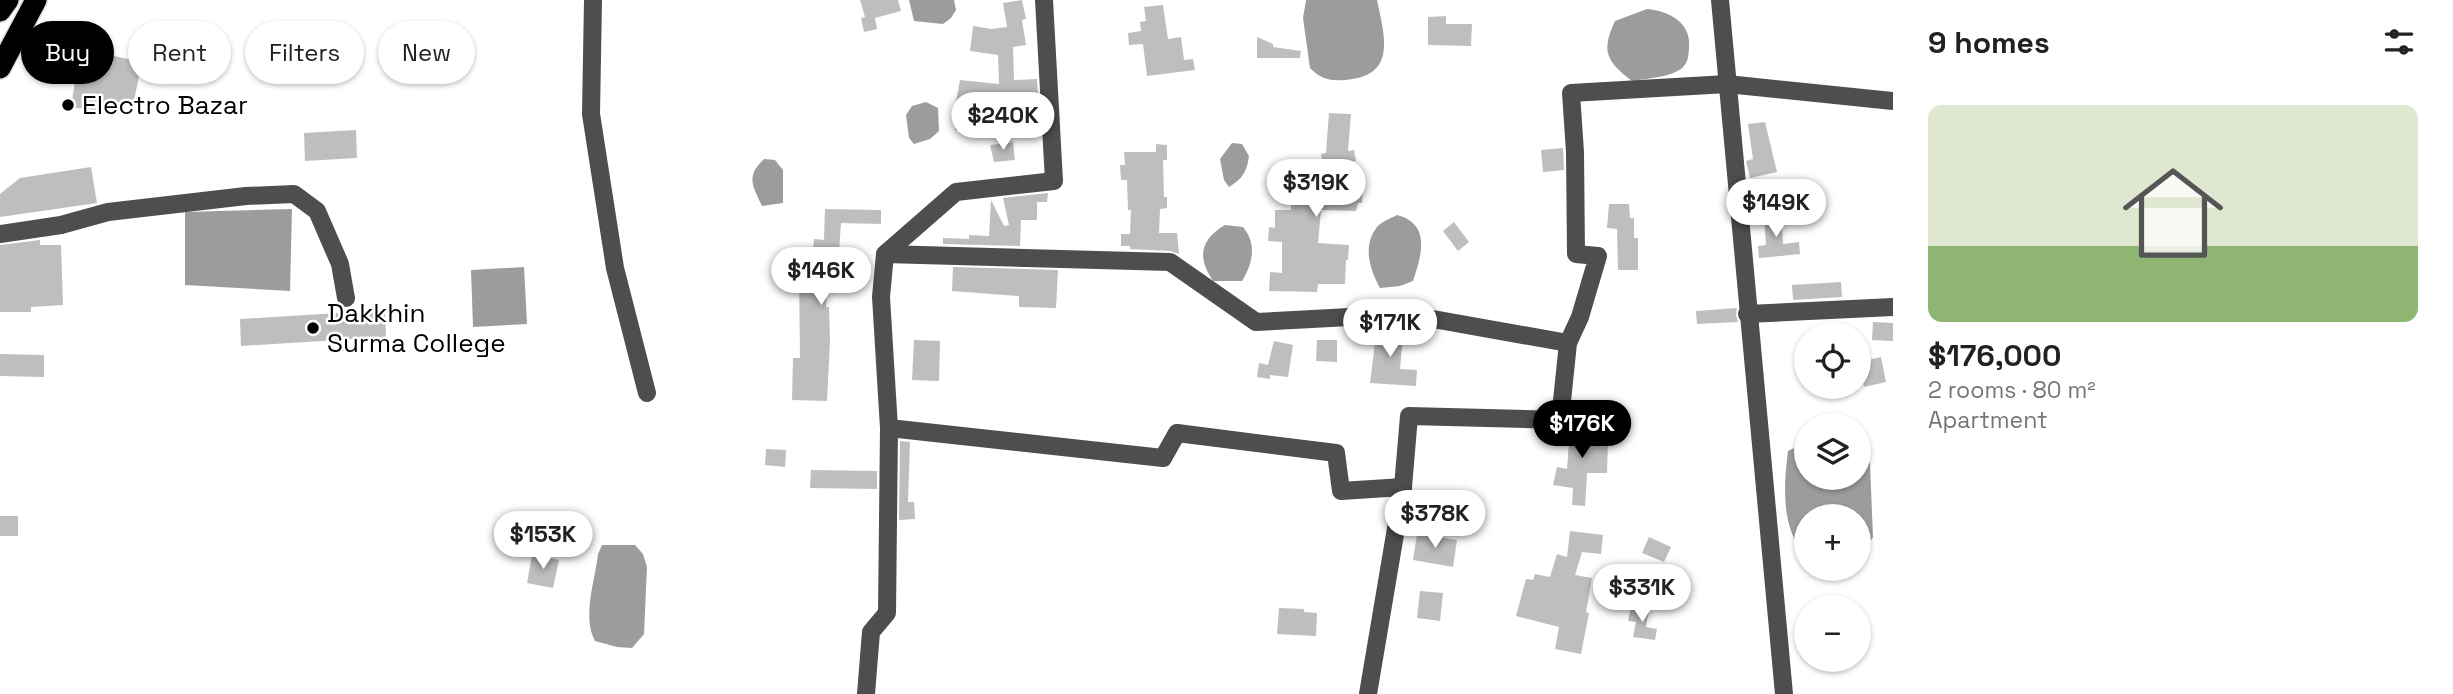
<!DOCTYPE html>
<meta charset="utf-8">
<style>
body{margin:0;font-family:"Space Grotesk",sans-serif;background:#f6f6f6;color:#202124;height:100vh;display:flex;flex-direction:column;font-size:26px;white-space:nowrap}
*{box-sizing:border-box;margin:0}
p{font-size:23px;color:#757577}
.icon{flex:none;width:38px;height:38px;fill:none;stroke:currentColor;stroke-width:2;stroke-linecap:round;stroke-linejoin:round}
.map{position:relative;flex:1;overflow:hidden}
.sheet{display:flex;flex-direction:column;background:#fff;width:560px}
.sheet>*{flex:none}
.guide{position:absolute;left:21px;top:21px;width:665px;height:63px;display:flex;gap:14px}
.buttons{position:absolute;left:1794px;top:322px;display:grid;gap:14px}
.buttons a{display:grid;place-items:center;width:77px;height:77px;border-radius:50%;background:#fff;box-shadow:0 2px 5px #0004;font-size:35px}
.price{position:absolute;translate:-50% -60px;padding:0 16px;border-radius:24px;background:#fff;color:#222;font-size:23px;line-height:46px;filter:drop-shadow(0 2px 4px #0008)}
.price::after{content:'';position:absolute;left:50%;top:42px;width:21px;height:16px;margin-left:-10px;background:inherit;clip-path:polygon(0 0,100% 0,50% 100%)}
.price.on{background:#000;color:#fff}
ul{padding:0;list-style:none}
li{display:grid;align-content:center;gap:14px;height:371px;padding:0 35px}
li span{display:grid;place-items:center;height:217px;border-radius:14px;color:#555}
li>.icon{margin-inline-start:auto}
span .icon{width:126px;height:126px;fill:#fffc;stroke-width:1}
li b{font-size:30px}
h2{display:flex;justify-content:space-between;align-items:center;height:84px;padding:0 35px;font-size:30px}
.pill{padding:0 24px;border-radius:32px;background:#fff;box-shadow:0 2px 5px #0004;font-size:24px;line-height:63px}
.pill.on{background:#000;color:#fff}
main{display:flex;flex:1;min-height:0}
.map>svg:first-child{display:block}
.water{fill:#9c9c9c}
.building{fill:#bebebe}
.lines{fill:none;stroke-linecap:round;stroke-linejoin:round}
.highway-casing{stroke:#dbdbdb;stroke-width:24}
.minor{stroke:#4e4e4e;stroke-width:18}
.highway{stroke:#000;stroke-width:21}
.poi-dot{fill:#000;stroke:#fff;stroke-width:2.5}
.labels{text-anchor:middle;stroke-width:5;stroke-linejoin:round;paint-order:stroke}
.poi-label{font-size:26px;fill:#000;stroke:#fff;text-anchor:start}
</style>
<main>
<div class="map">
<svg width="1893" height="694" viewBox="0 0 1893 694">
<rect width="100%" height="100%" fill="#fff"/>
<g class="water">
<polygon points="909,0 954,0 956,10 951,18 943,24 914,21"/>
<path d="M 1306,0 L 1377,0 C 1385,38 1397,76 1345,80 C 1329,81 1321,79 1310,68 L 1303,18 Z"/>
<path d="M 1647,9 C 1670,11 1692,23 1689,49 C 1688,58 1688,63 1681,69 C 1667,78 1648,78 1632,81 C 1606,61 1601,51 1615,21 Z"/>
<polygon points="926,102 938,108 939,131 930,139 914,144 909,138 906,115 912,106"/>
<path d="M 1232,143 L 1242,144 L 1249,156 C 1247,172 1242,179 1229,187 L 1224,180 L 1220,159 Z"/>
<path d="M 764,159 L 775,160 L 783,170 L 783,203 L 762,206 C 752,185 746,176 764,159 Z"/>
<polygon points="292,209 290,291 185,285 185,212"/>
<path d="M 1397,215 C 1431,224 1422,254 1413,281 L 1400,286 L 1380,288 C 1370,270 1362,246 1377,227 C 1381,222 1391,218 1397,215 Z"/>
<path d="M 1225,225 L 1243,227 C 1257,244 1253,263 1242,281 L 1213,281 C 1197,257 1200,240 1225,225 Z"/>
<polygon points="524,267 527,324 473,327 471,270"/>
<path d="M 1859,440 L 1870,464 L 1873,537 L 1859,561 L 1858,516 L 1806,516 L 1806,554 C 1780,531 1784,482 1788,451 L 1806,442 L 1806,478 L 1858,478 Z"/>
<path d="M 602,545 L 635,545 L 643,554 L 647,567 L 644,634 L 632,648 L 617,647 L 595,641 C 582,616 595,581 598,554 Z"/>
</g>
<g class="building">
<polygon points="860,0 898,0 901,11 875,18 877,29 864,32 861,18 865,17"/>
<polygon points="1022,0 1026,19 1022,20 1026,45 1013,47 1014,80 1037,79 1040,131 1031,131 1031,136 955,130 956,112 954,112 960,80 999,84 998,55 970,51 973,26 991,29 1007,27 1003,3"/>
<polygon points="1163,5 1168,39 1181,37 1184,60 1193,59 1195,70 1147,76 1143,44 1129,45 1128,33 1141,31 1140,22 1146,21 1144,7"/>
<polygon points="1446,16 1446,24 1472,24 1471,46 1428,45 1428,17"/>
<polygon points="1257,37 1273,44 1273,47 1301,51 1300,58 1257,58"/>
<polygon points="86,50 142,62 133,105 106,100 104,112 71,107 76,75 82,76"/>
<polygon points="1329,113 1351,114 1348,151 1354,150 1356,161 1346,164 1346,187 1363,188 1362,203 1358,203 1356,211 1321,210 1318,243 1349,245 1348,260 1346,260 1345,284 1318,284 1317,292 1269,291 1270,272 1282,273 1282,242 1268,241 1269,227 1275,228 1275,210 1291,210 1291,179 1320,179 1320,168 1323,168 1321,154 1326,153"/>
<polygon points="1765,122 1777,172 1750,178 1746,161 1753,159 1748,124"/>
<polygon points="356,130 357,158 305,161 304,133"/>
<polygon points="1013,142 1015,160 994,162 990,145"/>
<polygon points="1156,144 1167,145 1167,160 1163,160 1164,197 1167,197 1167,208 1160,209 1159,233 1177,233 1179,254 1170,251 1130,249 1130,246 1121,246 1121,234 1130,234 1131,210 1128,210 1127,180 1121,180 1120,165 1125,165 1124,152 1156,152"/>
<polygon points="1563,148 1564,170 1543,172 1541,150"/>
<polygon points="91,167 97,203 0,217 0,194 20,178"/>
<polygon points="1048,193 1047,202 1037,202 1037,220 1021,220 1020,246 943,244 943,238 969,239 969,235 989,236 991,200 1004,226 1009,225 1003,198"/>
<polygon points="1609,204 1629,204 1630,218 1634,218 1634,238 1638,238 1638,270 1618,270 1617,229 1607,228"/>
<polygon points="825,209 881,210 881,224 841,223 838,266 829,265 826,307 829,307 830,341 827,401 792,400 793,358 800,358 799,272 811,272 814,239 824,240"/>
<polygon points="1781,213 1783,244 1799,242 1800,254 1759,258 1758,246 1766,245 1764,215"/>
<polygon points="1454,222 1469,242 1458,251 1443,231"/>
<polygon points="40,240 40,245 61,245 63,305 31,307 31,312 0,312 0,245"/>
<polygon points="953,267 1058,270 1056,308 1019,307 1019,296 952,291"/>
<polygon points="1841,282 1842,297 1793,300 1792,285"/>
<polygon points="1737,308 1736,315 1738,322 1697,324 1696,311"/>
<polygon points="385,310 386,337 241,346 240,319"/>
<polygon points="1873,322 1893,323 1893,341 1872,340"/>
<polygon points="1404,325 1400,369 1417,370 1416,386 1370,383 1377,327"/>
<polygon points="914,340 940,341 939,381 912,380"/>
<polygon points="1317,340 1337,340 1337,362 1316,361"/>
<polygon points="1274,341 1293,345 1288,377 1270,375 1270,379 1257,377 1259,363 1268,365"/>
<polygon points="0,354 44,355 44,377 0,376"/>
<polygon points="1881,357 1886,382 1864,387 1859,362"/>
<polygon points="1577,408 1591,409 1590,442 1608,442 1607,473 1587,473 1585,506 1572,505 1573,488 1553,485 1557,467 1567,469 1569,442 1576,443"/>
<polygon points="900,441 910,442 908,502 914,502 915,519 899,520"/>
<polygon points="766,449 786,450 785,467 765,465"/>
<polygon points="811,470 877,471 877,489 810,488"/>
<rect x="0" y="516" width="18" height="20"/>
<polygon points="1570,531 1603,535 1601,554 1582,552 1575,575 1592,578 1586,612 1589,613 1581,654 1555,649 1559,627 1516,616 1526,579 1533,580 1535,574 1550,577 1557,554 1567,557"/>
<polygon points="1417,534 1457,540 1453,567 1413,560"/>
<polygon points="1649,537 1671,547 1664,562 1642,553"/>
<polygon points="532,555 559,560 553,588 527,583"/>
<polygon points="1420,591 1443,593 1440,621 1417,618"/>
<polygon points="1631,607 1649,610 1646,627 1657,629 1655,640 1633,637 1636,622 1628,621"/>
<polygon points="1279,608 1304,609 1304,612 1317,613 1316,636 1277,634"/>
</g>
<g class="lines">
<g class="highway-casing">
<g id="highway">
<polyline points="0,11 8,0"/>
<polyline points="0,68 36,0"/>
</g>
</g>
<g class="minor">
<polyline points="593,0 591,114 615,268 647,393"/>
<polyline points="1044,0 1054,181 956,192 885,254 881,297 889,428 1163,458 1177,433 1336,453 1341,491 1403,487"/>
<polyline points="1720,0 1784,694"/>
<polyline points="0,234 61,225 108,212 246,196 294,194 317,211 340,264 346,298"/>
<polyline points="885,254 1170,262 1256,322 1405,314 1568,343"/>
<polyline points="1747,314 1893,307"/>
<polyline points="866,694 871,632 887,613 889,428"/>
<polyline points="1368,694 1403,487 1409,416 1560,420 1568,343 1580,317 1598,256 1576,254 1575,152 1571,93 1727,84 1893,101"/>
</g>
<use href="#highway" class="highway"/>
</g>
<g class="poi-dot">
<circle cx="68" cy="105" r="7"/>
<circle cx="313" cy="328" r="7"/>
</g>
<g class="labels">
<g class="poi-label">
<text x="82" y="114">Electro Bazar</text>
<text x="327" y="322">Dakkhin<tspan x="327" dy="30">Surma College</tspan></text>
</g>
</g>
</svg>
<div class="buttons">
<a><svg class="icon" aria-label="locate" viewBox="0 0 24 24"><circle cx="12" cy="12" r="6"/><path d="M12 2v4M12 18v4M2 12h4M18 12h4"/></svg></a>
<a><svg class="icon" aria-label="layers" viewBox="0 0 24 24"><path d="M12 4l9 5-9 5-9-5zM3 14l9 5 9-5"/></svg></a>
<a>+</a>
<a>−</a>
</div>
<b class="price" style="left:1003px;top:152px">$240K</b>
<b class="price" style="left:1316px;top:219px">$319K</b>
<b class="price" style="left:1776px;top:239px">$149K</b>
<b class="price" style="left:821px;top:307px">$146K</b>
<b class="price" style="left:1390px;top:359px">$171K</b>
<b class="price on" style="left:1582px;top:460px">$176K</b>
<b class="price" style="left:1435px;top:550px">$378K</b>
<b class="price" style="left:543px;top:571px">$153K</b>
<b class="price" style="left:1642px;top:624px">$331K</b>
<div class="guide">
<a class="pill on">Buy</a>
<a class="pill">Rent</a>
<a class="pill">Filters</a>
<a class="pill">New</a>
</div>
</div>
<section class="sheet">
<h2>9 homes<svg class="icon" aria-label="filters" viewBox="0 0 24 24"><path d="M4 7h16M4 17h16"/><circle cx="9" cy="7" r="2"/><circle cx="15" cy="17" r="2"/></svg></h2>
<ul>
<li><span style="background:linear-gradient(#dfe7d0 65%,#8fb573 0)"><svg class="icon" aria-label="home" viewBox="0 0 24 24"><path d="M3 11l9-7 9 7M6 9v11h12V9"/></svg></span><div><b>$176,000</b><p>2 rooms · 80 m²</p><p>Apartment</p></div></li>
</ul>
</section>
</main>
